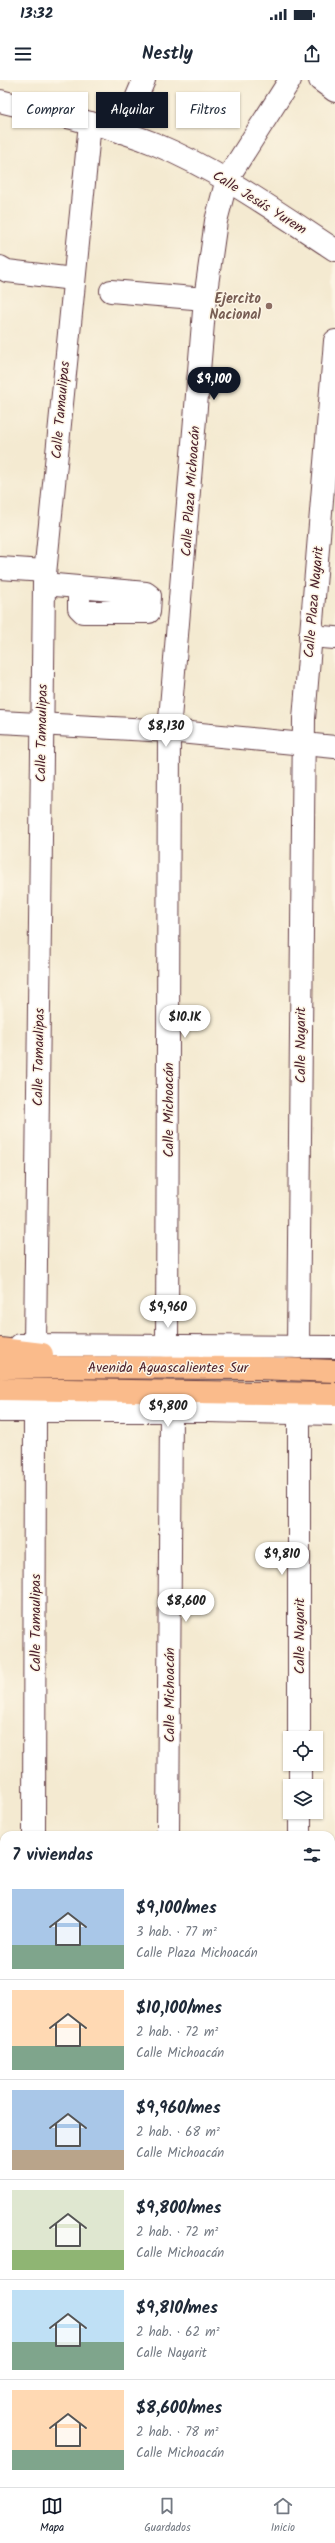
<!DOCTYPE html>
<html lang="es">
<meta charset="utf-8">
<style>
body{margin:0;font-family:Kalam,sans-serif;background:#f6f6f7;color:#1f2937;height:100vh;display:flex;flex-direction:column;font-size:15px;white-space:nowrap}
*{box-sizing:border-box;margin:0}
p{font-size:13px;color:#747a83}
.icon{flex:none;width:22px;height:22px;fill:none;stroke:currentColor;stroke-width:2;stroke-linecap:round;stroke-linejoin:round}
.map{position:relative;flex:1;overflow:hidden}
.details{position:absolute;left:0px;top:1751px;width:335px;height:656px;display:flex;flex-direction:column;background:#fff;border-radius:12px 12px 0 0;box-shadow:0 1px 3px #0004}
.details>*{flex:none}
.banner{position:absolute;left:12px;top:12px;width:311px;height:36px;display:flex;gap:8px}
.fabs{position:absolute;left:283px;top:1651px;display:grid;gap:8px}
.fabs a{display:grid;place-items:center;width:40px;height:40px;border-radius:0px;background:#fff;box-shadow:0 1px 3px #0004;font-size:20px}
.price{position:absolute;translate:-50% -34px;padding:0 9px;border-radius:14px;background:#fff;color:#222;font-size:13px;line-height:26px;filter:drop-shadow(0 1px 2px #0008)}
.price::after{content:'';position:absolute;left:50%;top:24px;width:12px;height:9px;margin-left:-6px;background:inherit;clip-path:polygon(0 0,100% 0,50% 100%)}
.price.on{background:#111827;color:#fff}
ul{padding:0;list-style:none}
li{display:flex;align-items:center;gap:12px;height:100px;padding:0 12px}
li+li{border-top:1px solid #e0e1e3}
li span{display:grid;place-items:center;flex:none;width:112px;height:80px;border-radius:0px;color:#555}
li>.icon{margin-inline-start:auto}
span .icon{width:48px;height:48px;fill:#fffc;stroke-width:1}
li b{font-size:17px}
h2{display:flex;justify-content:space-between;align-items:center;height:48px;padding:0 12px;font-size:17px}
.tag{padding:0 14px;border-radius:0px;background:#fff;box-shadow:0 1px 3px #0004;font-size:14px;line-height:36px}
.tag.on{background:#111827;color:#fff}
.status{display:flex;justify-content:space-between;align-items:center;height:28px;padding:0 20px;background:#fff;direction:ltr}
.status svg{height:11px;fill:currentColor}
header{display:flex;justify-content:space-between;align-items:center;height:52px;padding:0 12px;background:#fff;font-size:18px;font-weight:800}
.tab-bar{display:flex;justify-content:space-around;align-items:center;height:56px;border-top:1px solid #e0e1e3;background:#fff;font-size:11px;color:#747a83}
.tab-bar a{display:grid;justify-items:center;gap:2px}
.tab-bar .on{color:#111827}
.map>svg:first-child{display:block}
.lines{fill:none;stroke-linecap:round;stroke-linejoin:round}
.minor-casing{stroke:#643d44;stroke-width:24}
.major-casing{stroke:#643d44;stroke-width:24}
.minor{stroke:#fff;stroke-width:22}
.major{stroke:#fabb8b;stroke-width:22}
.education-dot{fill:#8d6e63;stroke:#fcf5e5;stroke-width:1.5}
.labels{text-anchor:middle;stroke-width:3;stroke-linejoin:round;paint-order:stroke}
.street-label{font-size:14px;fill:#4a1f2b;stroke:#fcf5e5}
.education-label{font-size:14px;font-weight:bold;fill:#785e54;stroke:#fcf5e5;text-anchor:end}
</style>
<div class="status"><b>13:32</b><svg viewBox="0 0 49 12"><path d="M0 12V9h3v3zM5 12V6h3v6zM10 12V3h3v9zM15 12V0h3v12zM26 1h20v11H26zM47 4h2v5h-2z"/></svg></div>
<header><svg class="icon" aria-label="menu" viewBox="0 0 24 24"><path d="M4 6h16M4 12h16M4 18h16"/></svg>Nestly<svg class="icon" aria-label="share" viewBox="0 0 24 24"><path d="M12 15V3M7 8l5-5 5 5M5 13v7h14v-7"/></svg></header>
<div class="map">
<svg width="335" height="2407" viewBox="0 0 335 2407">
<rect width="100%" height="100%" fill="#fcf5e5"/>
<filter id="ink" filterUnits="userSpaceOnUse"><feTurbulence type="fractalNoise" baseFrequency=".025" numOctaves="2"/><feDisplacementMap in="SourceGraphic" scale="8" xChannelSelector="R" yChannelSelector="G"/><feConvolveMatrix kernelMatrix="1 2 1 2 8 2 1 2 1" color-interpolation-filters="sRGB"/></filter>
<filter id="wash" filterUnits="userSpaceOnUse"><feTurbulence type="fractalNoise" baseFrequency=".012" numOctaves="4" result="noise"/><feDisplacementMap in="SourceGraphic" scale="16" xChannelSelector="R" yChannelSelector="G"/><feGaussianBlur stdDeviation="0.9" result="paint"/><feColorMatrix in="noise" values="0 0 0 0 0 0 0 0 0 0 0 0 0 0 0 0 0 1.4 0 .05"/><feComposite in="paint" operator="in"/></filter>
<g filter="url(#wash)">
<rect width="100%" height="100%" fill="#f4ead1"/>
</g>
<g filter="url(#ink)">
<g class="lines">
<g class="minor-casing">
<g id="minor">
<polyline points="320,0 335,11"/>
<path d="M 0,21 C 52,34 106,44 155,64 C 220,91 277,132 335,170"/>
<polyline points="122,52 144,0"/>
<polyline points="0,187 7,191 73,199"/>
<polyline points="111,211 205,219"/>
<polyline points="0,488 45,491"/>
<polyline points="44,504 146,513 150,516 149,532 83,532 79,528 79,508"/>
<polyline points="310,556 335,558"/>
<polyline points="0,642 169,651 335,667"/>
<polyline points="20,1265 335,1267"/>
<polyline points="35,1265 44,504 90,43"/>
<polyline points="167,1266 169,651 205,219 216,141 227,99 290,0"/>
<polyline points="298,1267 304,639 335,261"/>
<polyline points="0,1331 208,1331 335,1334"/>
<polyline points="299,1334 299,1658"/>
<polyline points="300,1684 300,1706"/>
<polyline points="300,1732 300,1755"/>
<polyline points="34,1755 35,1331"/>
<polyline points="168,1755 171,1331"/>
<polyline points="0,1992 4,1992"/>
<polyline points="331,1996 335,1996"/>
<polyline points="331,2280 335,2280"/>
<polyline points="0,2287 4,2287"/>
</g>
</g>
<g class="major-casing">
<g id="major">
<polyline points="0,1269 42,1274"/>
<polyline points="0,1287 257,1288 335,1291"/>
<polyline points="0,1309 335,1314"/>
</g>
</g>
<use href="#minor" class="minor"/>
<use href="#major" class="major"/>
</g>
</g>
<circle class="education-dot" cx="269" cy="226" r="4"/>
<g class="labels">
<g class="street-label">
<text transform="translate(260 122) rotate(32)" y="5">Calle Jesús Yurem</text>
<text transform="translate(60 330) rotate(-85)" y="5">Calle Tamaulipas</text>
<text transform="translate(190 411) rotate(-86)" y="5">Calle Plaza Michoacán</text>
<text transform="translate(313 522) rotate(-85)" y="5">Calle Plaza Nayarit</text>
<text transform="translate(41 653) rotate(-89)" y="5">Calle Tamaulipas</text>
<text transform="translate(300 965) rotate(-90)" y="5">Calle Nayarit</text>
<text transform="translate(38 977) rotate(-89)" y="5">Calle Tamaulipas</text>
<text transform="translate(168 1030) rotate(-90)" y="5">Calle Michoacán</text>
<text x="168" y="1292">Avenida Aguascalientes Sur</text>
<text transform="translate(35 1543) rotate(-90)" y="5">Calle Tamaulipas</text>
<text transform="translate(299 1556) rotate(-90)" y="5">Calle Nayarit</text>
<text transform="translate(169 1615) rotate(-90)" y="5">Calle Michoacán</text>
</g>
<g class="education-label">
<text x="261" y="223">Ejercito<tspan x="261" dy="16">Nacional</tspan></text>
</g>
</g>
</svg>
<div class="fabs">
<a><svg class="icon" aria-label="locate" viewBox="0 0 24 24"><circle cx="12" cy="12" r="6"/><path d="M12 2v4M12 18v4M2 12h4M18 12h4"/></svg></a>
<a><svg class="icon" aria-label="layers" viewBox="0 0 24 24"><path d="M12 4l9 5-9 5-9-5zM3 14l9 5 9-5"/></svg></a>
</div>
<b class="price on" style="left:214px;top:321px">$9,100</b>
<b class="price" style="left:166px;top:668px">$8,130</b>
<b class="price" style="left:185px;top:959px">$10.1K</b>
<b class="price" style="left:168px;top:1249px">$9,960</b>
<b class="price" style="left:168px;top:1348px">$9,800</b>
<b class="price" style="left:282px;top:1496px">$9,810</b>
<b class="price" style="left:186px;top:1543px">$8,600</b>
<div class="banner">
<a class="tag">Comprar</a>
<a class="tag on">Alquilar</a>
<a class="tag">Filtros</a>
</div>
<section class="details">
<h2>7 viviendas<svg class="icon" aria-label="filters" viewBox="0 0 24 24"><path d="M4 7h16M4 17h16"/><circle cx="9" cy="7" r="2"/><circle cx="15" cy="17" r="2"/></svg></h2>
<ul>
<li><span style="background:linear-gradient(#a9c7e8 70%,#7fa58c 0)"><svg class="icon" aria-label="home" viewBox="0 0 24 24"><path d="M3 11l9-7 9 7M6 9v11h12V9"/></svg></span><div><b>$9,100/mes</b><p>3 hab. · 77 m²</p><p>Calle Plaza Michoacán</p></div></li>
<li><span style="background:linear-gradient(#ffd9b3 70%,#7fa58c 0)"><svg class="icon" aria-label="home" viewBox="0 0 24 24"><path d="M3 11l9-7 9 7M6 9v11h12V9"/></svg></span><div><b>$10,100/mes</b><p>2 hab. · 72 m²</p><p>Calle Michoacán</p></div></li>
<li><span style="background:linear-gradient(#a9c7e8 75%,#b9a48a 0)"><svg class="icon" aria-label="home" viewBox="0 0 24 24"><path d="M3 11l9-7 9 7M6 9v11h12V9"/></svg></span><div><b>$9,960/mes</b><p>2 hab. · 68 m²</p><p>Calle Michoacán</p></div></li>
<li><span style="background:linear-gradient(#dfe7d0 75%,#8fb573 0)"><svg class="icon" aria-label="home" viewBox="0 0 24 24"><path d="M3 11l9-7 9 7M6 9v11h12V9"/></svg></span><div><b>$9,800/mes</b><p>2 hab. · 72 m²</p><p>Calle Michoacán</p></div></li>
<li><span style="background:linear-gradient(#bfe0f5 65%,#7fa58c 0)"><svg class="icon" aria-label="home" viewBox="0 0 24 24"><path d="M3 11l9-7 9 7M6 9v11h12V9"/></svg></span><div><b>$9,810/mes</b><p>2 hab. · 62 m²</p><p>Calle Nayarit</p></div></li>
<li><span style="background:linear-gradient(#ffd9b3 75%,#7fa58c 0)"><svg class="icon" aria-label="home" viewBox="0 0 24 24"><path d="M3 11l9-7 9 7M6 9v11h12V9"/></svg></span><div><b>$8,600/mes</b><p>2 hab. · 78 m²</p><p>Calle Michoacán</p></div></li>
</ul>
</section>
</div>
<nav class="tab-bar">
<a class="on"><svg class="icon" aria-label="map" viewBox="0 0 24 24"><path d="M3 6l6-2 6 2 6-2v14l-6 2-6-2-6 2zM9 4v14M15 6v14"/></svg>Mapa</a>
<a><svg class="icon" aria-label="saved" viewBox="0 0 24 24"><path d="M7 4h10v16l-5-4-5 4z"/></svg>Guardados</a>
<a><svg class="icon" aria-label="home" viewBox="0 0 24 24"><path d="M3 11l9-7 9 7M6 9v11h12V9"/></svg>Inicio</a>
</nav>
